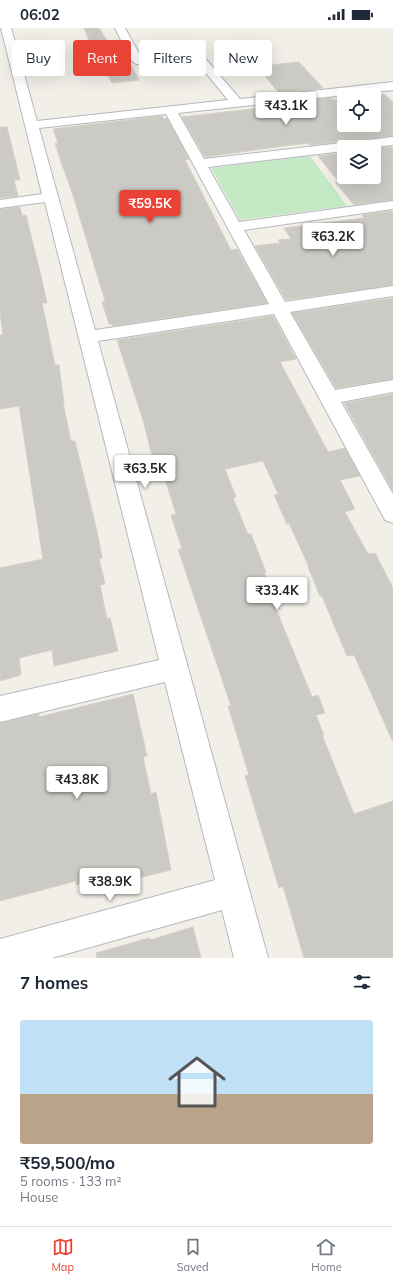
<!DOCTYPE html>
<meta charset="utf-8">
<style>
body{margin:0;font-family:Mulish,sans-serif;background:#f6f6f7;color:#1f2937;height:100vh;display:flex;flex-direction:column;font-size:15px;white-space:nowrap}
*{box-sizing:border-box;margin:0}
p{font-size:13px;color:#747a83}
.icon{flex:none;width:22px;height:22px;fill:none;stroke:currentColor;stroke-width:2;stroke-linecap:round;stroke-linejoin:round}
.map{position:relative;height:930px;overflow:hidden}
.details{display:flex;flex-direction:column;background:#fff;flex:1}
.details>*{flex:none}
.hud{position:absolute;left:12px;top:12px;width:369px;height:36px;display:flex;gap:8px}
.tools{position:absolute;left:337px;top:60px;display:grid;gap:8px}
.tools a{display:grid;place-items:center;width:44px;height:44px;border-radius:4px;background:#fff;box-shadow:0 4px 16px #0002;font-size:20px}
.price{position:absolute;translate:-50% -34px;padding:0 9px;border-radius:4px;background:#fff;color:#222;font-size:13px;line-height:26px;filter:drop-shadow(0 1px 2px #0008)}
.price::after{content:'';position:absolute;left:50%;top:24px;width:12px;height:9px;margin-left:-6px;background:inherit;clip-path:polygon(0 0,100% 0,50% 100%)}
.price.active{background:#ea4335;color:#fff}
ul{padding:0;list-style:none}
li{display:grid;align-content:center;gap:8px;height:212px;padding:0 20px}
li span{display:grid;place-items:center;height:124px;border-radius:4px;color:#555}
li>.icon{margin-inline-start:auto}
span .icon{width:72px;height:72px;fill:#fffc;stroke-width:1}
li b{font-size:17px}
h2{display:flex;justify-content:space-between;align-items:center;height:48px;padding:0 20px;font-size:17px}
.pill{padding:0 14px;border-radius:4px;background:#fff;box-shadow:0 4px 16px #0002;font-size:14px;line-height:36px}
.pill.active{background:#ea4335;color:#fff}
.status{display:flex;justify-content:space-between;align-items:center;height:28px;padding:0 20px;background:#fff;direction:ltr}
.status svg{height:11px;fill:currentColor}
.tabs{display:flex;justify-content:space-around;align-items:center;height:56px;border-top:1px solid #e0e1e3;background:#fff;font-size:11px;color:#747a83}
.tabs a{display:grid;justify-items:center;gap:2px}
.tabs .active{color:#ea4335}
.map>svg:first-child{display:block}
.green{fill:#c5e8c5}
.building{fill:#cccac5;stroke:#d6d1c6}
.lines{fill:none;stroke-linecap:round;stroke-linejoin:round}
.street-casing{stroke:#b5b8bc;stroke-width:2}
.street{fill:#fff;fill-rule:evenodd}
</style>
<div class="status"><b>06:02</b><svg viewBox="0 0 49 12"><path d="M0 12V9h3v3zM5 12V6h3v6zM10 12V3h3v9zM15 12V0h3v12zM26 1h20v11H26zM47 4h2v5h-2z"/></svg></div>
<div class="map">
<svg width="393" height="930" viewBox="0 0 393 930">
<rect width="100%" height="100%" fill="#f1efe8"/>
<polygon class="green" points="310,128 347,178 240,192 211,140"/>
<g class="building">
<polygon points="84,0 99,0 116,27 125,26 139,52 112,55 102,36 100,37"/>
<polygon points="299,34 323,60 279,65 259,41 272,40 270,37"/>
<polygon points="384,66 393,74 393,108 310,117 309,115 284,118 205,129 182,89 260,80 259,79 287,75 332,70 333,72 344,70 344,97 374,97 374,67"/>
<polygon points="162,88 164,91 167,90 189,131 185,132 231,222 237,221 267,275 113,298 112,296 109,296 102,274 105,273 72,164 61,134 55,115 58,115 53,101"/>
<polygon points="0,99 7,99 20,152 14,152 18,168 0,170"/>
<polygon points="393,119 393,172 354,177 335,154 338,153 318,128 344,125 344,149 374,149 374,120"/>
<polygon points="20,179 22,188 26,187 41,248 47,275 42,275 55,337 59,337 64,375 63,375 71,413 75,413 97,503 102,530 99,531 105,556 100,557 107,591 110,590 118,623 54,638 52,622 19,630 21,647 0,653 0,540 43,531 19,378 0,381 0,307 3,307 0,284 0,181"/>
<polygon points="393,183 393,257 286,272 255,218 280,215 278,212 291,211 284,200 364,190 362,187"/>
<polygon points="393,270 393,351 336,360 292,285"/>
<polygon points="273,288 296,331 280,334 308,386 328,424 345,420 360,448 340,452 355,481 345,484 368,526 375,525 393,560 393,714 354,627 347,628 322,568 320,568 308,539 309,539 289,495 287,496 274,467 278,466 263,433 225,441 236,469 233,470 248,506 251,506 266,544 264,545 279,581 276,581 312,669 318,667 325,685 316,687 324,707 322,707 354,786 393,773 393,930 304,930 283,858 279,860 245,748 249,747 228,678 231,678 178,521 182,521 171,487 176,486 162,442 156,443 143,392 117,312"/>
<polygon points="393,366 393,463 344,375"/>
<polygon points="133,666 147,728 143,729 151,766 156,764 171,842 129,852 128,844 76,857 76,853 0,873 0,695 39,686 39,689"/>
<polygon points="193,899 201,930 97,930 96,925 149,910 150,912"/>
</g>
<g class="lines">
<g class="street-casing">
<path id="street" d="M 1,0 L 11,0 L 37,93 L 228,72 L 197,34 L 136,36 L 131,32 L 115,0 L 125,0 L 142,31 L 204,29 L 240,71 L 393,54 L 393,62 L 178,85 L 204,131 L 393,109 L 393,117 L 374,119 L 344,119 L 344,123 L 208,139 L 239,194 L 393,173 L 393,181 L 244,202 L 285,274 L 393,258 L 393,268 L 290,284 L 335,362 L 393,352 L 393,364 L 341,374 L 393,466 L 393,495 L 385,492 L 274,286 L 98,313 L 268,930 L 234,930 L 222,882 L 52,930 L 0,930 L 0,911 L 215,852 L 165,654 L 0,694 L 0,668 L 159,632 L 45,174 L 0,180 L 0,172 L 42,166 ZM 166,86 L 269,276 L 95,302 L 39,100 Z"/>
</g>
<use href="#street" class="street"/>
</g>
</svg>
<div class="tools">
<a><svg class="icon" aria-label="locate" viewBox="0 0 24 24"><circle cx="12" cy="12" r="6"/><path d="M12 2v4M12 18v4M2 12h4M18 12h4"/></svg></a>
<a><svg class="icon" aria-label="layers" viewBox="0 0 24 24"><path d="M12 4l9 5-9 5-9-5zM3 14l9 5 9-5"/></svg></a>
</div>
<b class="price" style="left:286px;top:98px">₹43.1K</b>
<b class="price active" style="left:150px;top:196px">₹59.5K</b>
<b class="price" style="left:333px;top:229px">₹63.2K</b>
<b class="price" style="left:145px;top:461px">₹63.5K</b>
<b class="price" style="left:277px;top:583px">₹33.4K</b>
<b class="price" style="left:77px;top:772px">₹43.8K</b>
<b class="price" style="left:110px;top:874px">₹38.9K</b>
<div class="hud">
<a class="pill">Buy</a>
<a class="pill active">Rent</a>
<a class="pill">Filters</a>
<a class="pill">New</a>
</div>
</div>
<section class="details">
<h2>7 homes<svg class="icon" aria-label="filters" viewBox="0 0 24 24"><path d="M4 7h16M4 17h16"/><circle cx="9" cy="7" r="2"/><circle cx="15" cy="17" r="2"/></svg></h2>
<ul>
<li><span style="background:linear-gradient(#bfe0f5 60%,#b9a48a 0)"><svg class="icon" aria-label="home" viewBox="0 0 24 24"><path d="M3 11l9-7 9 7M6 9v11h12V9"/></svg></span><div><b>₹59,500/mo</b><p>5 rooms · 133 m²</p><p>House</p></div></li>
</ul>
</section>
<nav class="tabs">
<a class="active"><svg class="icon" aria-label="map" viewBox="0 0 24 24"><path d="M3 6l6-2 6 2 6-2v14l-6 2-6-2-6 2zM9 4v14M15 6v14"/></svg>Map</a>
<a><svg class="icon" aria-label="saved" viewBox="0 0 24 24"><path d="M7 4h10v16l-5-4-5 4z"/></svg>Saved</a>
<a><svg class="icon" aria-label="home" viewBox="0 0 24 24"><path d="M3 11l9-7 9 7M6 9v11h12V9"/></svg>Home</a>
</nav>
